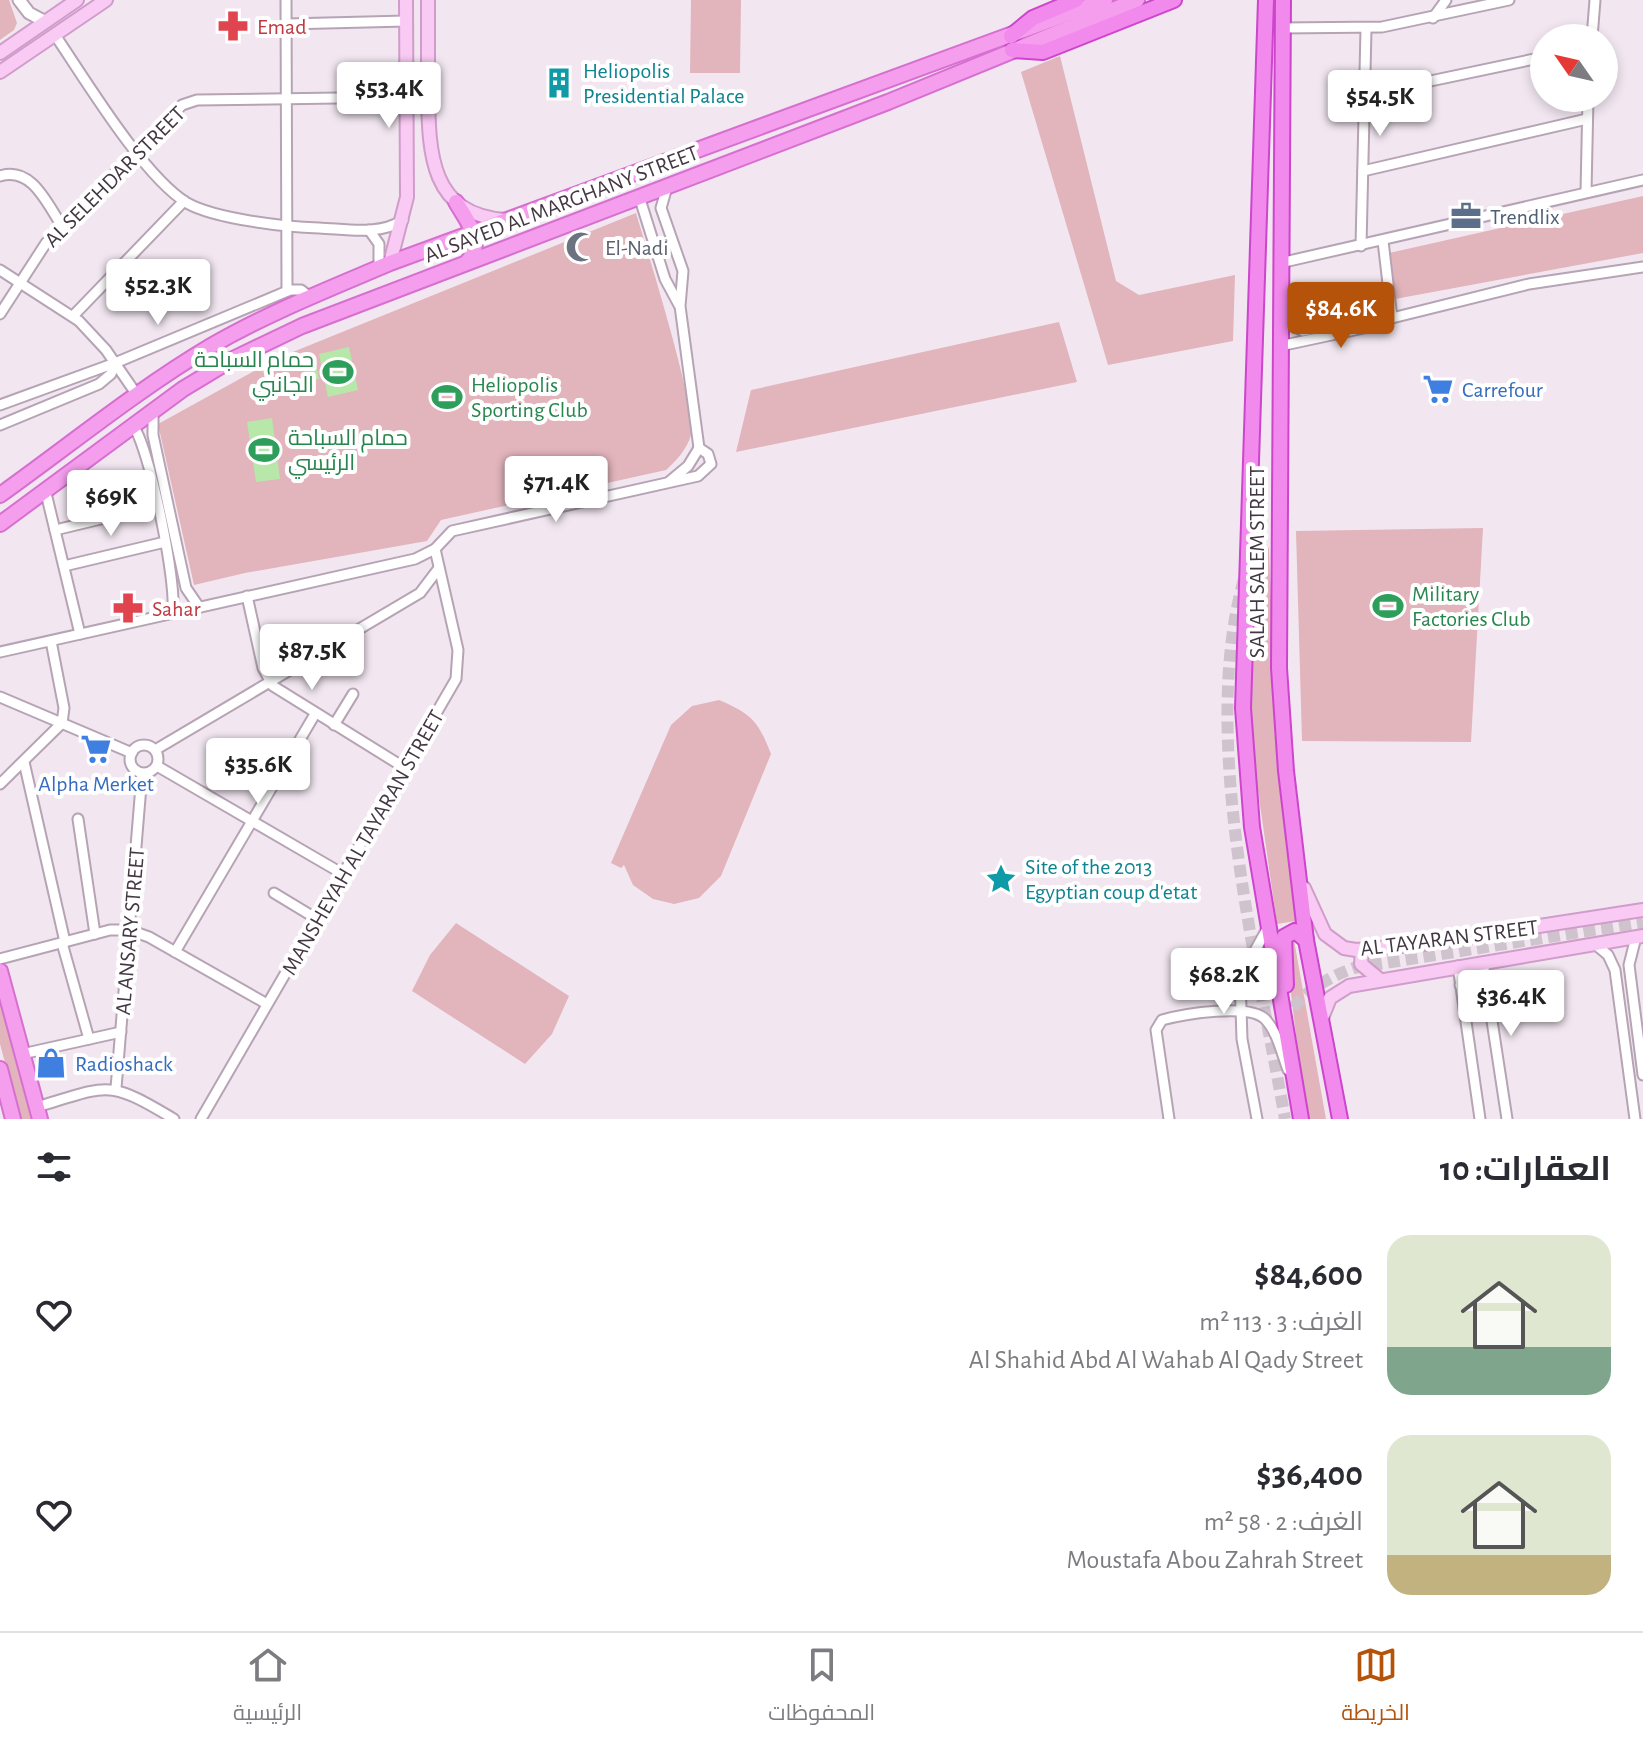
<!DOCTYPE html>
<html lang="ar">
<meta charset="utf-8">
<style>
body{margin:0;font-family:"Alegreya Sans",Cairo,sans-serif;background:#f7f7f7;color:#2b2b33;direction:rtl;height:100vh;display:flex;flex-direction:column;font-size:30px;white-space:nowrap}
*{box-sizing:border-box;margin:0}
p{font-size:26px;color:#7c7c81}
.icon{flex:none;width:44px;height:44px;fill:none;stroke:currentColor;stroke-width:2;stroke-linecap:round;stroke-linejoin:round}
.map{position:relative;height:1119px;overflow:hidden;direction:ltr}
.sheet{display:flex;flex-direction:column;background:#fff;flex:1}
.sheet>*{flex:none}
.needle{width:52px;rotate:304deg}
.buttons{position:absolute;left:1530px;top:24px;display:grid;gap:16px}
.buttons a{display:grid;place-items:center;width:88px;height:88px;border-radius:50%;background:#fff;box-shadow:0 4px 12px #0003;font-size:40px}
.price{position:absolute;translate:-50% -68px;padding:0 18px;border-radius:8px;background:#fff;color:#222;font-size:26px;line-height:52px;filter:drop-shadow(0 2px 4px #0008)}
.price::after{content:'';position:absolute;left:50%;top:48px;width:24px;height:18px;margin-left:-12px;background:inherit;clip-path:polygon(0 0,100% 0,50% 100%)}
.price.current{background:#b45309;color:#fff}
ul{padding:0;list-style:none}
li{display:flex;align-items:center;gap:24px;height:200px;padding:0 32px}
li span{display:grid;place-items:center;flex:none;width:224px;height:160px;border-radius:24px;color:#555}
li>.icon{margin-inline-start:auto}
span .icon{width:96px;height:96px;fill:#fffc;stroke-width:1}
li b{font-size:34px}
h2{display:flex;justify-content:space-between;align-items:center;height:96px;padding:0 32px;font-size:34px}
.menu{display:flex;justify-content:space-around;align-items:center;height:112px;border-top:2px solid #e1e1e2;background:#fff;font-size:22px;color:#7c7c81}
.menu a{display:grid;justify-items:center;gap:4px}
.menu .current{color:#b45309}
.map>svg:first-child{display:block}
.green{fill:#e2b4bc}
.water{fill:#b7e8a9}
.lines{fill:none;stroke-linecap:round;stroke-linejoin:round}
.secondary-tunnel{stroke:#cfc4ce;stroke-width:12;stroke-dasharray:12 6;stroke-linecap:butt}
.minor-casing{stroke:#b6a4b5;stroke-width:13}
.tertiary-casing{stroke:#b6a4b5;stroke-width:15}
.secondary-casing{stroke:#d09dca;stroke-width:16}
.primary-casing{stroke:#d76fd0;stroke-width:18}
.trunk-casing{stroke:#cd45cd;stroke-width:18}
.minor{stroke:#fff;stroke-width:9}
.tertiary{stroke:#fff;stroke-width:11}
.secondary{stroke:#f9caf3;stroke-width:12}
.primary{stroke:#f49eed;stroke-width:14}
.trunk{stroke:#f289ec;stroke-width:14}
.labels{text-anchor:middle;stroke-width:8;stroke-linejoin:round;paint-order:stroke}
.health-label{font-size:22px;fill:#be3a42;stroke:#fff;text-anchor:start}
.culture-label{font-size:22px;fill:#0d838f;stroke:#fff;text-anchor:start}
.street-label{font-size:22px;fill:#443744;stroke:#fff}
.service-label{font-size:22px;fill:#4e5e75;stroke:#fff;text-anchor:start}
.worship-label{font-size:22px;fill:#5b616d;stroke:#fff;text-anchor:start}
.leisure-label{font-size:22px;fill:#27864d;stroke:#fff;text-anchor:start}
.shop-label{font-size:22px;fill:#366cbe;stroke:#fff;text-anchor:start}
</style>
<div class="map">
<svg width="1643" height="1119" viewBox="0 0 1643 1119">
<rect width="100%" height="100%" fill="#f2e7f1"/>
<g class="green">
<polygon points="0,0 9,0 17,23 14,30 0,40"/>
<polygon points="691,0 741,0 740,73 690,73"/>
<polygon points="1060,56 1116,281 1139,295 1235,275 1233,341 1108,365 1021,72"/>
<polygon points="1643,196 1643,253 1395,299 1389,253"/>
<path d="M 636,213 C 646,247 698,412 691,435 C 687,449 676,461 666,470 L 441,520 L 427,541 L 245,573 L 194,585 L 158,424 L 278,358 Z"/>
<polygon points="1059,322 1077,382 736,452 751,390"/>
<polygon points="1483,528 1471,742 1302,741 1296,531"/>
<polygon points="1262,542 1269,548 1277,758 1296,921 1277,924 1252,749 1248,658 1254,548"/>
<path d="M 719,700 C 752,714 758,721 771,754 L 721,876 L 699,898 L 674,904 L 653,899 L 633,885 L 624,865 L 621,868 L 611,863 L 671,725 L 692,706 Z"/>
<polygon points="456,923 569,996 552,1034 525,1064 412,991 430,955"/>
<polygon points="1294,940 1326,1119 1306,1119 1285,943"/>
<polygon points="0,1002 31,1119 20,1119 0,1044"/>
</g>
<g class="water">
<polygon points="349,347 358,390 328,397 319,354"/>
<polygon points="314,356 319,379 307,381 302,359"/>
<polygon points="272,418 280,479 256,482 247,422"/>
</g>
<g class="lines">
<g class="secondary-tunnel">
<path d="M 1244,579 C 1199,737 1257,958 1285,1119"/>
<path d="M 1282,1022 C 1300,995 1323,979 1354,968 L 1643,922"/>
</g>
<g class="minor-casing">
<g id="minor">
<polyline points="286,0 287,291"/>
<polyline points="1433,18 1446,0"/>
<polyline points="287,24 406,21"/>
<polyline points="1282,28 1382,27 1509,0"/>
<path d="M 55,35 C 85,79 143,176 187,203 C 215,219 286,227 319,228 C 346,229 379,236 403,220"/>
<polyline points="1592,38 1595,0"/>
<polyline points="1364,95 1544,57"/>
<polyline points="1363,171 1587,119"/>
<path d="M 0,176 C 32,166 47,204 62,226"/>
<polyline points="667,187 661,208 683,271 680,306 699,448"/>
<polyline points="1586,192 1588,98"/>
<polyline points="639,196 665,279 679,305"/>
<polyline points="369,230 379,244 379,268"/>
<polyline points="1383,241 1392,318"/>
<polyline points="1361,246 1366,29"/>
<polyline points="1280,263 1643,180"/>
<polyline points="0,270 79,321 106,350 137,395"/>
<polyline points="0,314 46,243 182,105 197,100 406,97"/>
<polyline points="73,316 184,201"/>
<polyline points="1280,319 1303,331 1376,317 1386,319"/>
<polyline points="1280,346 1378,325 1392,318 1529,284 1643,267"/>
<polyline points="0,405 115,363 290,290 301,290 310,297"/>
<polyline points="153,410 153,435 186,588 199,607"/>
<polyline points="0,425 99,384 111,374 115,363"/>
<path d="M 132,425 C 148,439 179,591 172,613"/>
<polyline points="670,481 688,466 699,448"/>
<polyline points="45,489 80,634"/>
<polyline points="55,530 109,517"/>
<polyline points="64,566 165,542"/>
<polyline points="247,596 263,668 273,686 405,768"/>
<polyline points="0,652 415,559 435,549 452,531 698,476 711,464 708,454 699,448"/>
<polyline points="0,697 132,753"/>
<polyline points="334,725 353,694"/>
<circle cx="144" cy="759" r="14"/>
<polyline points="155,750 420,593 439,568"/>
<polyline points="24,762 65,942"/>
<polyline points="157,766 343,874"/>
<polyline points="0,784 62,723 64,708 51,641"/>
<polyline points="78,819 95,934"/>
<polyline points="274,893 317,919"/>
<polyline points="1636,937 1629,965 1643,1075"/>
<polyline points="62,943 89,1039"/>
<polyline points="1595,944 1608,955 1615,970 1635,1119"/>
<polyline points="175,952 315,714"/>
<polyline points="0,959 110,930 129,930 149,937 267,1004"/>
<polyline points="1483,962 1507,1119"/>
<polyline points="1458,966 1480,1119"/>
<polyline points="1460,985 1473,979 1486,983"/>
<polyline points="22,1054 121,1032"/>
<polyline points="116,1088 142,774"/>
<path d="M 37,1107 C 110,1085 107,1079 174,1119"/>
<polyline points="201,1119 456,679 458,650 435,549"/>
<path d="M 1169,1119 L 1156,1030 L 1162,1020 C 1184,1014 1249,1003 1265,1019 C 1277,1031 1282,1054 1288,1070"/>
<polyline points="1257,1119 1242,1039 1240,978 1267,929"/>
</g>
</g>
<g class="tertiary-casing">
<polyline id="tertiary" points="19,0 29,13 44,21"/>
</g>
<g class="secondary-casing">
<g id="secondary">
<path d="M 428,0 C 428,31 428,63 428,94 C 429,153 430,215 506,220"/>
<polyline points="0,53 77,0"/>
<polyline points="0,72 106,0"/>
<polyline points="390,263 407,197 406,0"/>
<polyline points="1304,888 1325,934 1344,948 1356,950 1423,944 1643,910"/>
<polyline points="1362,950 1361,964 1379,979"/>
<polyline points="1322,1018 1330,998 1349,986 1643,936"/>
</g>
</g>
<g class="primary-casing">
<g id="primary">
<path d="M 456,202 C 467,221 485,241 468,261"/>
<path d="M 0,495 C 70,445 137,390 211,346 C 268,313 329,289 390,263 L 1105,0"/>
<polyline points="0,524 183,389 231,360 302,326 888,102 1137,0"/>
<polyline points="0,971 40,1119"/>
<polyline points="0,1069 13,1119"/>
</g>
</g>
<g class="trunk-casing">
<g id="trunk">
<polyline points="1266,0 1243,708 1252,827 1301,1119"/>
<polyline points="1283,0 1279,668 1286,771 1306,940 1340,1119"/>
<polyline points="1011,36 1033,18 1076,0"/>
<polyline points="1012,50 1043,52 1174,0"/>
<polyline points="1286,985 1284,937 1295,931 1306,940"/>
</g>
</g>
<use href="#minor" class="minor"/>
<use href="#tertiary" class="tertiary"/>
<use href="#secondary" class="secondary"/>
<use href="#primary" class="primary"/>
<use href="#trunk" class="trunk"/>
</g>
<defs>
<g id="pharmacy-bare" transform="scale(2.4)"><path d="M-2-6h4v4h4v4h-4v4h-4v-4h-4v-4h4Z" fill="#e0444e" stroke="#fff" stroke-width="2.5" paint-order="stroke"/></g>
<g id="building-bare" transform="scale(2.4)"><path d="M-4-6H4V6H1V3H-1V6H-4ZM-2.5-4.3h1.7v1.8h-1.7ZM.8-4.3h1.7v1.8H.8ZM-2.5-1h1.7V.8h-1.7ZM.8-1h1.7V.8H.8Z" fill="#0f9aa8" stroke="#fff" stroke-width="2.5" paint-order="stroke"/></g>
<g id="office-bare" transform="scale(2.4)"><path d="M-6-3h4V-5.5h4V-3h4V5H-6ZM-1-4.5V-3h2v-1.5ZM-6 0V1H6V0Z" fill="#5c6f8a" stroke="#fff" stroke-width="2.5" paint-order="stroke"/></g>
<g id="mosque-bare" transform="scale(2.4)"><path d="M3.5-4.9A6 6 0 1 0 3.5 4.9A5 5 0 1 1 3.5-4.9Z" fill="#6b7280" stroke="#fff" stroke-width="2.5" paint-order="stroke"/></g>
<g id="stadium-bare" transform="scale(2.4)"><path d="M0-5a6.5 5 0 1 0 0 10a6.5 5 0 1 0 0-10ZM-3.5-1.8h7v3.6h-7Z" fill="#2e9e5b" stroke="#fff" stroke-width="2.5" paint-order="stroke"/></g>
<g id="supermarket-bare" transform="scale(2.4)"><path d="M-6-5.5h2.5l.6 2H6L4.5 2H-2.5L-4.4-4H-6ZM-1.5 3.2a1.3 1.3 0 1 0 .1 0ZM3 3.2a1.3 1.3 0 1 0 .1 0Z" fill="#3f7fe0" stroke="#fff" stroke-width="2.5" paint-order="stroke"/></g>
<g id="sight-bare" transform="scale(2.4)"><path d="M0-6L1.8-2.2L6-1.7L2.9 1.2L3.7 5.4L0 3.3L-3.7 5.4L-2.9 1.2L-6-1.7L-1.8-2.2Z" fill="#0f9aa8" stroke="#fff" stroke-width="2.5" paint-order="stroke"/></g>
<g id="shop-bare" transform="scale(2.4)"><path d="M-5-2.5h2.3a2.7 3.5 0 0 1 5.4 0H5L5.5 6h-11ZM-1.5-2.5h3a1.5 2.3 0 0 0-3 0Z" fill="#3f7fe0" stroke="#fff" stroke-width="2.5" paint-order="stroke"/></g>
</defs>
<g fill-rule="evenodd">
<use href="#pharmacy-bare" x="233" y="26"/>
<use href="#building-bare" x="559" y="83"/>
<use href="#office-bare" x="1466" y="216"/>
<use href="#mosque-bare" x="581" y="247"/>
<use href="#stadium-bare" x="338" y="372"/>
<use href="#supermarket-bare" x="1438" y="389"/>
<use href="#stadium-bare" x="447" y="397"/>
<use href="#stadium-bare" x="264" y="450"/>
<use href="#stadium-bare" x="1388" y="606"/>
<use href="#pharmacy-bare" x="128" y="608"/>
<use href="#supermarket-bare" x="96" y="749"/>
<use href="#sight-bare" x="1001" y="879"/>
<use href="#shop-bare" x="51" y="1063"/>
</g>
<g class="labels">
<g class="health-label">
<text x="257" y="34">Emad</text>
<text x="152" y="616">Sahar</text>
</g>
<g class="culture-label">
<text x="583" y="78">Heliopolis<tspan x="583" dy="25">Presidential Palace</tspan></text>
<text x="1025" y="874">Site of the 2013<tspan x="1025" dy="25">Egyptian coup d'etat</tspan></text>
</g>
<g class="street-label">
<text transform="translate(114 176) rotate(-45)" y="8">AL SELEHDAR STREET</text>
<text transform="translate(561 203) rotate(-21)" y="8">AL SAYED AL MARGHANY STREET</text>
<text transform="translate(1256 562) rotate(-90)" y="8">SALAH SALEM STREET</text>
<text transform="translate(362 842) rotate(-60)" y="8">MANSHEYAH AL TAYARAN STREET</text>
<text transform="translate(129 931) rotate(-85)" y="8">AL ANSARY STREET</text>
<text transform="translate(1449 937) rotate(-7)" y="8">AL TAYARAN STREET</text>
</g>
<g class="service-label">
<text x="1490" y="224">Trendlix</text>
</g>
<g class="worship-label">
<text x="605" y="255">El-Nadi</text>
</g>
<g class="leisure-label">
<text x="314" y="367" text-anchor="end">حمام السباحة<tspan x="314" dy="25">الجانبي</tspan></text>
<text x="471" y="392">Heliopolis<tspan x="471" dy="25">Sporting Club</tspan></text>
<text x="288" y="445">حمام السباحة<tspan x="288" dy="25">الرئيسي</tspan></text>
<text x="1412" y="601">Military<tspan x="1412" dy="25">Factories Club</tspan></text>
</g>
<g class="shop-label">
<text x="1462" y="397">Carrefour</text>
<text x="96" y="791" text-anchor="middle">Alpha Merket</text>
<text x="75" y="1071">Radioshack</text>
</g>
</g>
</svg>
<div class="buttons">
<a><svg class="needle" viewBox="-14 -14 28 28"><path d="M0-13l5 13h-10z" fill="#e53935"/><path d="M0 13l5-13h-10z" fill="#7c7c81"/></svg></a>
</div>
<b class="price" style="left:389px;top:130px">$53.4K</b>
<b class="price" style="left:1380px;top:138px">$54.5K</b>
<b class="price" style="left:158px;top:327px">$52.3K</b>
<b class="price current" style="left:1341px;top:350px">$84.6K</b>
<b class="price" style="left:556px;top:524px">$71.4K</b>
<b class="price" style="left:111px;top:538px">$69K</b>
<b class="price" style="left:312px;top:692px">$87.5K</b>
<b class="price" style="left:258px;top:806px">$35.6K</b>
<b class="price" style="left:1224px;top:1016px">$68.2K</b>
<b class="price" style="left:1511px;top:1038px">$36.4K</b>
</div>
<section class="sheet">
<h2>العقارات: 10<svg class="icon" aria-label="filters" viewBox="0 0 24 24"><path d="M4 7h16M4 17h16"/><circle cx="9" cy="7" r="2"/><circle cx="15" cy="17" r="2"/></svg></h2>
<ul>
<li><span style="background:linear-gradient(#dfe7d0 70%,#7fa58c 0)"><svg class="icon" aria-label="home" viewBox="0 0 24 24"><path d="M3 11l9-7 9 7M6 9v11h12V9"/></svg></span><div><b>$84,600</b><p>الغرف: 3 · 113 m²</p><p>Al Shahid Abd Al Wahab Al Qady Street</p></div><svg class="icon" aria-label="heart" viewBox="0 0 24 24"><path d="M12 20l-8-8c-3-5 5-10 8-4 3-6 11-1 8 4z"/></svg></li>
<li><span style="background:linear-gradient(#dfe7d0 75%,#c2b280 0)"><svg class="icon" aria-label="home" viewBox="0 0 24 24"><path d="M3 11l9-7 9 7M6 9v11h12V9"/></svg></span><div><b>$36,400</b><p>الغرف: 2 · 58 m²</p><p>Moustafa Abou Zahrah Street</p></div><svg class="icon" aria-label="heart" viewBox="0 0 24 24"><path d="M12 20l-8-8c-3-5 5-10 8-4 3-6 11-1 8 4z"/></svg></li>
</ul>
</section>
<nav class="menu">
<a class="current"><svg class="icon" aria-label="map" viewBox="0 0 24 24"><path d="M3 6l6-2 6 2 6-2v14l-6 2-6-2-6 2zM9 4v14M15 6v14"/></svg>الخريطة</a>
<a><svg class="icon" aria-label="saved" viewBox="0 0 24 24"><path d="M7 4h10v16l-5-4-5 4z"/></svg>المحفوظات</a>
<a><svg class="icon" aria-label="home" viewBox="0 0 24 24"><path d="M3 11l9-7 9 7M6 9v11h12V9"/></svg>الرئيسية</a>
</nav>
